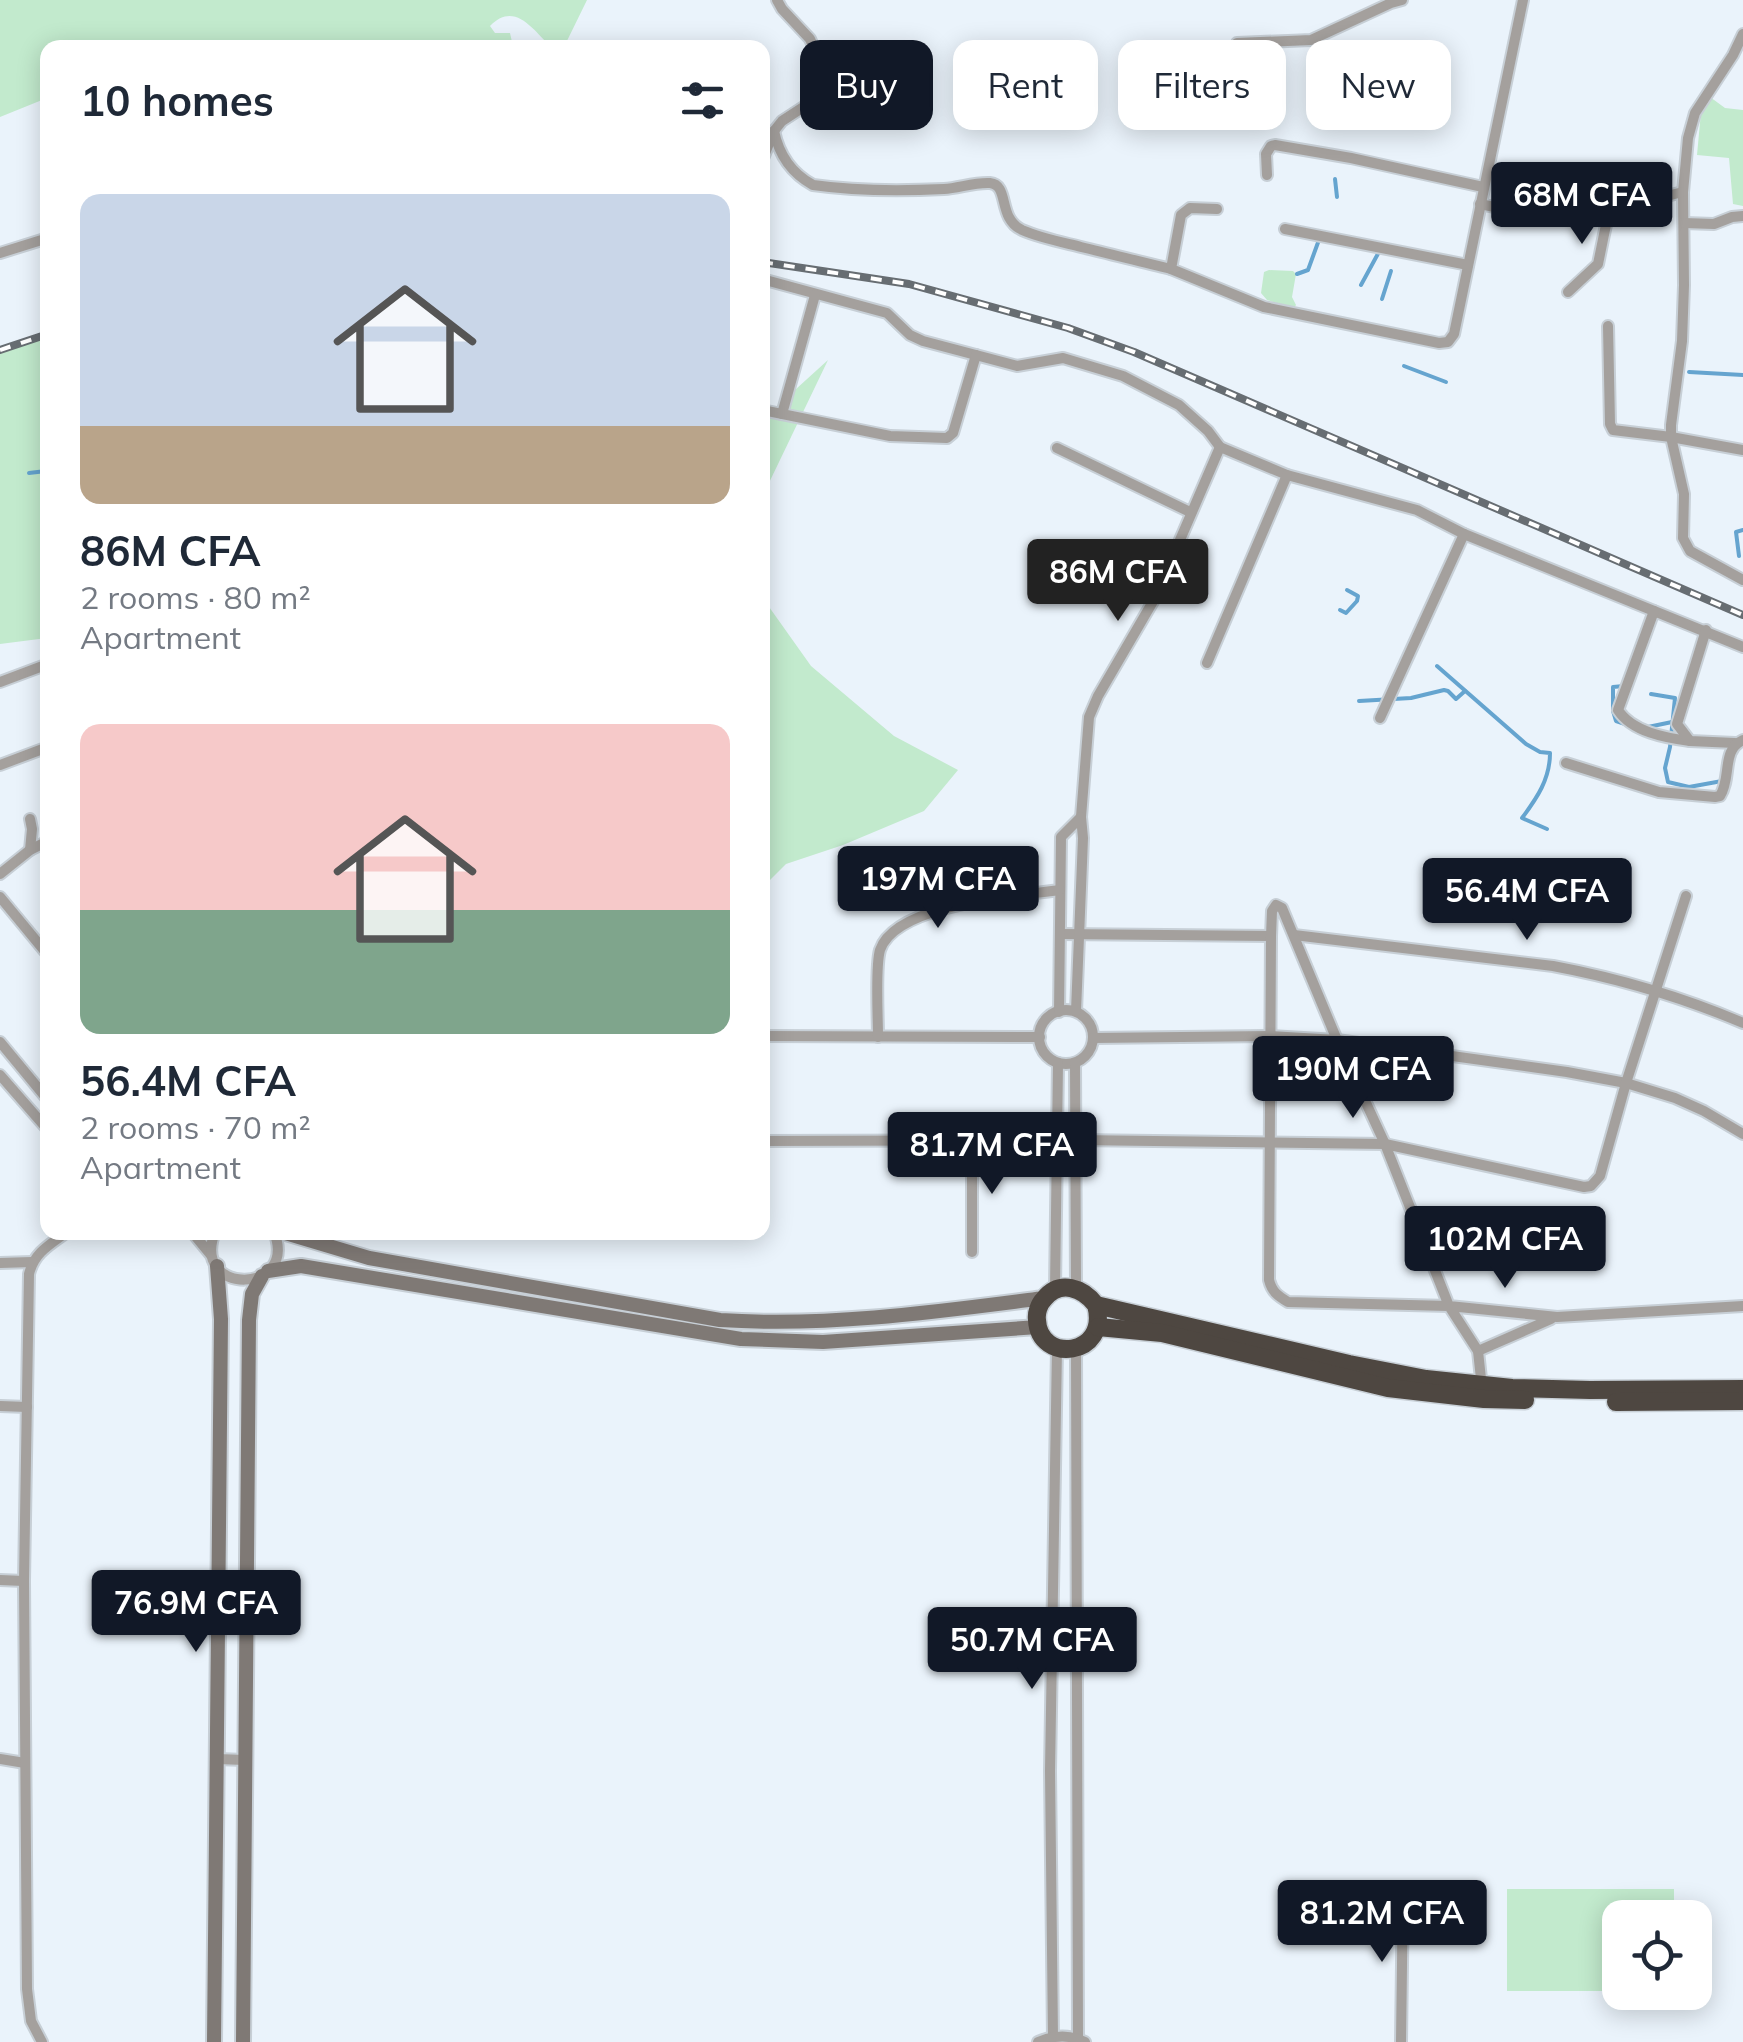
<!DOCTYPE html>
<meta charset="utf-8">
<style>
body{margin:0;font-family:Mulish,sans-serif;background:#f2f2f3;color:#1f2937;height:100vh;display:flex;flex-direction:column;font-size:38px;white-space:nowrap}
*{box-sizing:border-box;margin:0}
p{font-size:32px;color:#747a83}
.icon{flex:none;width:55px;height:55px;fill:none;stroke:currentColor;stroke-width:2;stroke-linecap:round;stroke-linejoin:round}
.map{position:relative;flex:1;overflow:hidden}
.side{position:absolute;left:40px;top:40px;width:730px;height:1200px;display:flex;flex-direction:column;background:#fff;border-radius:20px;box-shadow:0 5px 25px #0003}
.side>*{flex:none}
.banner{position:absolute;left:800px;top:40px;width:792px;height:90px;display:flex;gap:20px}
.buttons{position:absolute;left:1602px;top:1900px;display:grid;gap:20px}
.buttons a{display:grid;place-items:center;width:110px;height:110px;border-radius:20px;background:#fff;box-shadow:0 5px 25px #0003;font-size:50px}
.price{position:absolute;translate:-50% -85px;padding:0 22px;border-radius:10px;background:#111827;color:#fff;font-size:32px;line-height:65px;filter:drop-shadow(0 2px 5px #0008)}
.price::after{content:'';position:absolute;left:50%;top:60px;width:30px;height:22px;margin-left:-15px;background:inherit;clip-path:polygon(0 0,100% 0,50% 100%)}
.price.current{background:#222;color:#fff}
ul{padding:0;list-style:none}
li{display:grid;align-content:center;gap:20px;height:530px;padding:0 40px}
li span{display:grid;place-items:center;height:310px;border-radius:20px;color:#555}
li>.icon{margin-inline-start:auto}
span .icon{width:180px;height:180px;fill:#fffc;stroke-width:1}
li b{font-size:42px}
h2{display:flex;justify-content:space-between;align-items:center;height:120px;padding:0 40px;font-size:42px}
.pill{padding:0 35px;border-radius:20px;background:#fff;box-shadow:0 5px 25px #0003;font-size:35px;line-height:90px}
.pill.current{background:#111827;color:#fff}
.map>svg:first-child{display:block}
.green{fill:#c2eacd}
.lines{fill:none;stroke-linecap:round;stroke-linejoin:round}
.stream{stroke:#65a4cf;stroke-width:4}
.street-casing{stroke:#c7cfd6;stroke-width:14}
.secondary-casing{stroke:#c7cfd6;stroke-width:18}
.highway-casing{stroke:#c7cfd6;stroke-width:21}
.street{stroke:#a4a09d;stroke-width:10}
.secondary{stroke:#7f7975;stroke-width:14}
.highway{stroke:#4e4741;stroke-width:18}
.rail-casing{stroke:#676d72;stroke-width:8}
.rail{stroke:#fff;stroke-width:4;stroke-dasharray:11;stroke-linecap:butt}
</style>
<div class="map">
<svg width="1743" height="2042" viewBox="0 0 1743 2042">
<rect width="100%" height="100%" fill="#eaf3fb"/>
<g class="green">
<path d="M 0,0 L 587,0 L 564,47 L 551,47 C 534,31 515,0 490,26 L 495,33 L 510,33 L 512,42 L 507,47 L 48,48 L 47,98 L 0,117 Z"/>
<polygon points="1710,97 1725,108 1743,110 1743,206 1733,204 1729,158 1697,155 1701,112"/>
<polygon points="1269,270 1293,271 1296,274 1292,297 1296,305 1294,308 1267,300 1261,293 1264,272"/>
<polygon points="47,334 47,638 0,644 0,350"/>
<polygon points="828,360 767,487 763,506 763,419"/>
<polygon points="762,597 811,666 894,736 958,770 924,811 843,845 786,864 763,887"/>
<polygon points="1507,1889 1674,1889 1674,1917 1620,1918 1620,1991 1507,1991"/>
</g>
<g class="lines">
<g class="stream">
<polyline points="1335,179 1337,197"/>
<polyline points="1297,274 1308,270 1320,237"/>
<polyline points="1361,285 1380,250"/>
<polyline points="1382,299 1391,271"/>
<polyline points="1404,366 1446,382"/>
<polyline points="1689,372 1743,375"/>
<polyline points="29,473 46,471"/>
<polyline points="1739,556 1736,532 1743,530"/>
<polyline points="1340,610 1346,613 1357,601 1358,596 1347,590"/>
<path d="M 1437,666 L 1526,744 L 1540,752 L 1550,753 C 1550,779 1537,798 1522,818 L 1547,829"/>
<polyline points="1624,686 1613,687 1613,711 1616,721 1628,725"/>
<polyline points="1651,694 1675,698 1670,747 1665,768 1668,782 1689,787 1722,781"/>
<polyline points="1359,701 1411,698 1444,690 1448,691 1456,699 1465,691"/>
<polyline points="1648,727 1672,722"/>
</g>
<g class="street-casing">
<g id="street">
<polyline points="777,0 782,9 810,39 831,89"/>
<polyline points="1743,34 1733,55 1695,113 1688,138 1683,192 1684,285 1682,341 1671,425 1671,437 1684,494 1683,538 1690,551 1743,580"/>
<polyline points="1237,43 1311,40 1391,3 1402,0"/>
<path d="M 774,131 C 779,155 791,173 813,185 C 855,191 901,191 944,189 C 959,188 975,182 990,183 C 1010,185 997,218 1022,230 C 1041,238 1061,242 1081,247 C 1111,254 1141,262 1171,269"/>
<polyline points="762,161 774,131 782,121 831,89 896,66"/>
<polyline points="1267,175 1266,154 1271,146 1275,145 1351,158 1483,187"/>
<polyline points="1480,204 1546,218 1587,211 1609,210 1683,192"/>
<polyline points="1217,209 1190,208 1181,215 1171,269 1264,307 1439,343 1448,342 1454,334 1523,0"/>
<polyline points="1684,223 1714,224 1732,217 1743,216"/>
<polyline points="1285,229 1468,265"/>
<polyline points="0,253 48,238"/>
<polyline points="762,279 887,313 910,335 923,341 1017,366 1063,358 1123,376 1179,405 1208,431 1220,447 1287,475 1417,510 1464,534 1743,647"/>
<polyline points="1568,292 1598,264 1609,210"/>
<polyline points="1608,326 1610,424 1613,430 1671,437 1743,450"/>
<polyline points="762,410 890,436 947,438 953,433 976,355"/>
<polyline points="782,414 815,295"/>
<polyline points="1057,448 1190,512"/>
<path d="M 1654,611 L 1618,710 C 1632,732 1666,738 1690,741"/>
<polyline points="1706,630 1677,724 1690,741 1735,743"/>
<polyline points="1207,663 1287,475"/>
<polyline points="0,682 48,664"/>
<polyline points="1380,718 1464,534"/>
<path d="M 1566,763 L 1659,792 L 1715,797 L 1720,796 C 1732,777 1721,750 1743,740"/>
<polyline points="0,765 48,747"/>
<polyline points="30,819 32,829 30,850"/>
<polyline points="0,874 30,850 48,841"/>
<polyline points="0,897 48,955"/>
<polyline points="1060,934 1271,936"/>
<path d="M 1294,935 L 1553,966 C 1617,978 1682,997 1743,1023"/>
<circle cx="1066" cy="1037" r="27"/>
<polyline points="1076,1011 1083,838 1081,817 1089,717 1098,696 1155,598 1220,447"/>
<polyline points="1059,1012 1061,837 1081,817"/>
<polyline points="762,1036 1040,1037"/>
<path d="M 878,1037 C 878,1016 875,967 880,950 C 896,903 1018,896 1060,890"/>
<polyline points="1093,1038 1270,1036 1337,1040 1567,1072 1626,1083 1675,1098 1704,1111 1743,1134"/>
<polyline points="0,1042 48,1100"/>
<polyline points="1075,1063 1076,1288"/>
<polyline points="0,1075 48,1130"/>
<polyline points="762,1141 1076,1140 1385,1144 1584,1187 1591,1186 1600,1176 1626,1083 1686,896"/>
<polyline points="972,1142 972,1252"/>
<polyline points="192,1232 211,1255"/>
<path d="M 215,1232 C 190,1296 299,1295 274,1232"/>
<polyline points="0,1263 32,1262"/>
<polyline points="1055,1289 1058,1063"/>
<polyline points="1076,1349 1078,2039"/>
<polyline points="1478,1351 1551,1319"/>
<path d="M 1482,1388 L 1478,1351 L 1449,1306 L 1385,1144 L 1337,1040 L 1282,908 L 1276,905 L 1272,911 L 1271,936 L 1269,1280 C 1272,1292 1278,1296 1288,1302 L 1449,1306 L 1557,1317 L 1743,1306"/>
<polyline points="0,1406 27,1407"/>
<polyline points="0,1580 24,1581"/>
<polyline points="0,1759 25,1763"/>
<polyline points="217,1759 245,1760"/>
<polyline points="1053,2037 1050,1771 1057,1348"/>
<path d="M 42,2042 L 31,2021 L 27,1989 L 24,1581 L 29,1274 C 34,1253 49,1245 67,1232"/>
<path d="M 1038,2042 C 1054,2035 1069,2034 1085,2042"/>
<polyline points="1401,2042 1403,1888"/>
</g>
</g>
<g class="secondary-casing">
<g id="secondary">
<path d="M 282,1232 L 369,1258 L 720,1320 C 829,1327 936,1312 1044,1298"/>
<polyline points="268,1271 301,1266 741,1339 823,1342 1038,1327"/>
<polyline points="214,2042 221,1319 217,1266"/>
<polyline points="243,2042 249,1320 252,1294 262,1276"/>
</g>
</g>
<g class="highway-casing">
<g id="highway">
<path d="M 1096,1305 C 1110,1357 1039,1364 1037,1320 C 1036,1313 1039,1304 1044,1299 C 1060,1279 1083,1288 1096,1305 L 1349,1364 L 1426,1379 L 1512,1388 L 1590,1390 L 1743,1389"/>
<polyline points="1098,1327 1162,1333 1388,1388 1484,1399 1525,1400"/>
<polyline points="1616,1402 1743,1401"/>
</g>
</g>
<use href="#street" class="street"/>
<use href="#secondary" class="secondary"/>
<use href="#highway" class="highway"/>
<g class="rail-casing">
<g id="rail">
<polyline points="762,262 909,284 1068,328 1134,352 1743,615"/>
<polyline points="0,350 48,334"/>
</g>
</g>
<use href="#rail" class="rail"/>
</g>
</svg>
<div class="buttons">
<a><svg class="icon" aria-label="locate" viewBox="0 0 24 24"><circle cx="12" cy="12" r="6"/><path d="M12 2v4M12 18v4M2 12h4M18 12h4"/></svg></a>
</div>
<b class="price" style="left:1582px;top:247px">68M CFA</b>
<b class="price current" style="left:1118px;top:624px">86M CFA</b>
<b class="price" style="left:938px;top:931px">197M CFA</b>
<b class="price" style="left:1527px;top:943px">56.4M CFA</b>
<b class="price" style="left:1353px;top:1121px">190M CFA</b>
<b class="price" style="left:992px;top:1197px">81.7M CFA</b>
<b class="price" style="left:1505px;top:1291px">102M CFA</b>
<b class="price" style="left:196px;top:1655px">76.9M CFA</b>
<b class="price" style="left:1032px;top:1692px">50.7M CFA</b>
<b class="price" style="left:1382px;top:1965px">81.2M CFA</b>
<div class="banner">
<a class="pill current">Buy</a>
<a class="pill">Rent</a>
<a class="pill">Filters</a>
<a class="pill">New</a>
</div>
<section class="side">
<h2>10 homes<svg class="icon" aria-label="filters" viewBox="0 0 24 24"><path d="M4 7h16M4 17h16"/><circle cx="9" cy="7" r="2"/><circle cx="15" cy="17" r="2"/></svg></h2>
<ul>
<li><span style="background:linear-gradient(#c9d6e8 75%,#b9a48a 0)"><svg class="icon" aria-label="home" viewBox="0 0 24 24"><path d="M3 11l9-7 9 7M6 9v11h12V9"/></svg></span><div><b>86M CFA</b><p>2 rooms · 80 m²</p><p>Apartment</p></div></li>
<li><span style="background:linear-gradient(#f6c9c9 60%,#7fa58c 0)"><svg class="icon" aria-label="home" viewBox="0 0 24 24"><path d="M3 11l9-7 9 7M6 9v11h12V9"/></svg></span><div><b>56.4M CFA</b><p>2 rooms · 70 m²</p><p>Apartment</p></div></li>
</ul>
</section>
</div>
